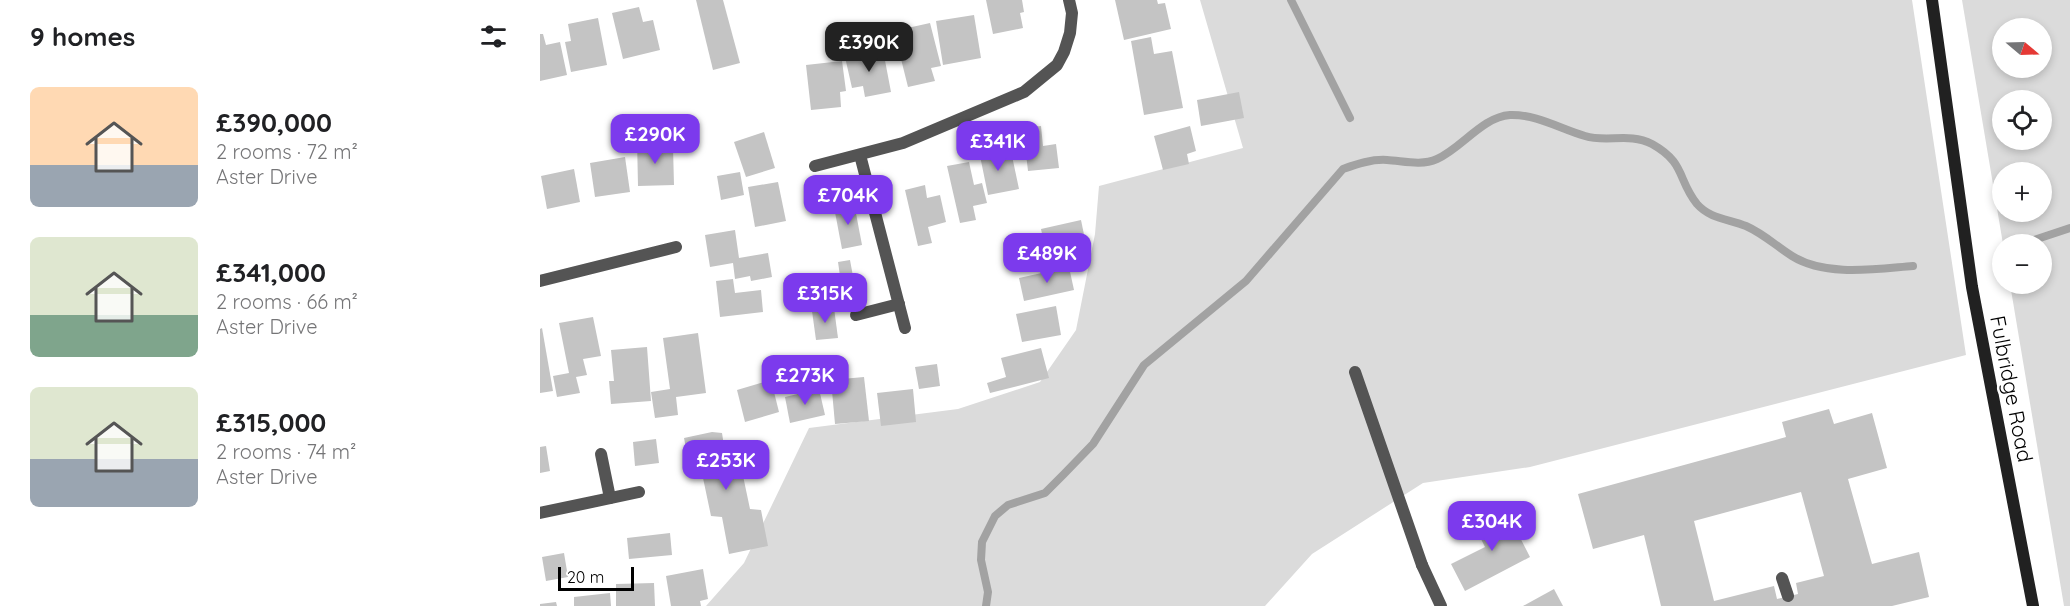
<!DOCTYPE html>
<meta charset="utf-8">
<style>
body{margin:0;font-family:Quicksand,sans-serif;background:#f2f2f2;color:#202124;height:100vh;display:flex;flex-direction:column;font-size:22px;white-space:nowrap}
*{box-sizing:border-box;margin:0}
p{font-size:20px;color:#757577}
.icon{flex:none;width:33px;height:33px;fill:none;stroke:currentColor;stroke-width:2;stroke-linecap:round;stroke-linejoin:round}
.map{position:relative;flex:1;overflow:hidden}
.sheet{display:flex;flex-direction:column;background:#fff;width:540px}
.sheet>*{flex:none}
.needle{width:39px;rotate:109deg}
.controls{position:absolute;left:1452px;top:18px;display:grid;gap:12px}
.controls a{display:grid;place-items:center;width:60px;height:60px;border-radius:50%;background:#fff;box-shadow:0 3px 9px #0003;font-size:30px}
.scale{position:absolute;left:18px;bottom:15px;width:76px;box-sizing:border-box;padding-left:6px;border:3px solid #000;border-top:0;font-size:16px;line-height:21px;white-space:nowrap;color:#000;-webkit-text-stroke:4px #fff;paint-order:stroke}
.price{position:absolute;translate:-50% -51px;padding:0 14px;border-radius:12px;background:#7c3aed;color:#fff;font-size:20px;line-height:39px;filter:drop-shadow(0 2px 3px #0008)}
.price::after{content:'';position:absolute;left:50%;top:36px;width:18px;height:14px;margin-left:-9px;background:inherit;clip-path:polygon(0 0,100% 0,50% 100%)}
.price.selected{background:#222;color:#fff}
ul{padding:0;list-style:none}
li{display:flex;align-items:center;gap:18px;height:150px;padding:0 30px}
li span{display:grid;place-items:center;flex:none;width:168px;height:120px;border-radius:9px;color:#555}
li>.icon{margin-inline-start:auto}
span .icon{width:72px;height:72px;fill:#fffc;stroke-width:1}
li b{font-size:26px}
h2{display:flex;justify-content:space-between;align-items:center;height:72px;padding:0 30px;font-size:26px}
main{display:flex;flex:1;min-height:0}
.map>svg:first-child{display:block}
.green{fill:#dbdbdb;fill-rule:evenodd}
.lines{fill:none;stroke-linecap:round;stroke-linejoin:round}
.stream{stroke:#a2a2a2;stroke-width:8}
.building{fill:#c4c4c4;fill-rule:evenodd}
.lane{stroke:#545454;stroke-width:12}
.street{stroke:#545454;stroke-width:12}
.secondary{stroke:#212121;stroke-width:12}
.labels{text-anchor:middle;stroke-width:5;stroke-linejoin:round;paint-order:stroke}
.street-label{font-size:21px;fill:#000;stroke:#fff}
</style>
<main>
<section class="sheet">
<h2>9 homes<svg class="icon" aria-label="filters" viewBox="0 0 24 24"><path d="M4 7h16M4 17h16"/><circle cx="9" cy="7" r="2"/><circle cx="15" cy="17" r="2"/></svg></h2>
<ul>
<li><span style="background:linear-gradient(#ffd9b3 65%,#9aa5b1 0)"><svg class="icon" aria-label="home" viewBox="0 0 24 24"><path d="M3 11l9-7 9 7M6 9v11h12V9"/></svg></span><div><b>£390,000</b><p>2 rooms · 72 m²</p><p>Aster Drive</p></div></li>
<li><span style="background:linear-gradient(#dfe7d0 65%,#7fa58c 0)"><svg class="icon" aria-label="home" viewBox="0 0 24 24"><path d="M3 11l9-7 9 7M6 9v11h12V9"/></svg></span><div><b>£341,000</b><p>2 rooms · 66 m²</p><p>Aster Drive</p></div></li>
<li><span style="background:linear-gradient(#dfe7d0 60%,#9aa5b1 0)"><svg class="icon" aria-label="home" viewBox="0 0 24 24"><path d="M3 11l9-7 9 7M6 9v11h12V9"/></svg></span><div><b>£315,000</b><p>2 rooms · 74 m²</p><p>Aster Drive</p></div></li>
</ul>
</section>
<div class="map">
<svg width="1530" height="606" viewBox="0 0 1530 606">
<rect width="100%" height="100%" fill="#fff"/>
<g class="green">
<polygon points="660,0 1372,0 1426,355 990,467 883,483 772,554 725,606 166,606 204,563 269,428 418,409 500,382 536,330 555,234 559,186 703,148"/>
<path d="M 1422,0 L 1530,0 L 1530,606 L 1524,606 L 1470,284 L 1502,284 L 1502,244 L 1463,244 ZM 1502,28 L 1502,68 L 1462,68 L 1462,28 ZM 1502,100 L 1502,140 L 1462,140 L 1462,100 ZM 1462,172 L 1502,172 L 1502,212 L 1462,212 Z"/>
</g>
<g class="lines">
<g class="stream">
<polyline points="751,0 810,118"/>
<polyline points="1494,240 1530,228"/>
<path d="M 446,606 L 448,592 L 441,560 L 442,542 L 455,516 L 468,505 L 505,493 L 524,474 L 553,444 L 604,365 L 706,281 L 803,169 C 817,164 832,159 847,160 C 864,161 881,166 897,159 C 922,148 942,117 970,115 C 996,114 1021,129 1045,136 C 1067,143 1089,132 1112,144 C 1146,163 1137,179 1157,204 C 1170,219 1189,219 1206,226 C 1224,234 1236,246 1252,256 C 1286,277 1335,269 1373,266"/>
</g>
</g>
<g class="building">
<polygon points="156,0 183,0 200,63 173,70"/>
<polygon points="446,0 482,0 484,12 480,13 483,28 453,34"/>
<polygon points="575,0 617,0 618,4 625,3 631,29 584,40"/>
<polygon points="99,7 103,22 113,20 120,50 83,59 72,13"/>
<polygon points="434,15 441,58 403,65 396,21"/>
<polygon points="58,18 67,65 31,72 25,42 31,41 28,24"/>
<polygon points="390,23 401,66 391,68 395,81 368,87 354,31"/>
<polygon points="0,34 3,34 6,45 20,42 27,75 0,81"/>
<polygon points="611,37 614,54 632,51 643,108 604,115 591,41"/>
<polygon points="343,50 351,92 325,97 323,86 312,88 305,57"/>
<polygon points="302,61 306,91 300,92 301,107 271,110 266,65"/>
<polygon points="699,92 704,118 661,126 657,100"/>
<polygon points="501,126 503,146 516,144 519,168 488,171 483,128"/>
<polygon points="650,126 656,151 647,154 649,164 623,170 614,136"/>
<polygon points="224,132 235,168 206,177 194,142"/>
<polygon points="109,138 109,147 133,147 134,185 98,186 97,139"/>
<polygon points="457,147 459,159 472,156 479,189 448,195 439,151"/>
<polygon points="85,157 90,192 55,197 50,163"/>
<polygon points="429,162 434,185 442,183 447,203 433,206 436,220 420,223 407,166"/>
<polygon points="34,169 40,202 7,209 1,176"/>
<polygon points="200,172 204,195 181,200 177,176"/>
<polygon points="238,182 246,221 215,227 208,187"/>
<polygon points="385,185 387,198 400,195 406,222 388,227 392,243 378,246 365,190"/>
<polygon points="314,203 322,245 302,249 294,207"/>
<polygon points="541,220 547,249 507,257 501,229"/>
<polygon points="195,230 199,258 228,253 232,277 211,281 210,276 195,279 193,263 170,267 165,235"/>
<polygon points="310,260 315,287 304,289 306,300 295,302 292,278 300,276 298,262"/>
<polygon points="529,267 534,290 484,301 479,278"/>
<polygon points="193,279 195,293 221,290 223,312 180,317 176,281"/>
<polygon points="516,306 521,335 482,342 476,314"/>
<polygon points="294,308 298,338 276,340 272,311"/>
<polygon points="53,317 61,356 43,359 47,375 36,377 40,393 17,397 13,376 29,373 19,323"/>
<polygon points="2,328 13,391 0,393 0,329"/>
<polygon points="158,333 166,393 136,397 138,415 115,418 111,392 130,389 123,338"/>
<polygon points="107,347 111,401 71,404 69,381 74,381 71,350"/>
<polygon points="501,348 509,378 450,393 447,383 466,377 461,358"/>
<polygon points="397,364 400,386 379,389 375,367"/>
<polygon points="324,377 329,421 295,424 291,380"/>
<polygon points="231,380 239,412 205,422 197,390"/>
<polygon points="279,389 285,415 250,423 245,397"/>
<polygon points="373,389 376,422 341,426 337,393"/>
<path d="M 1289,409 L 1294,424 L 1332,413 L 1347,468 L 1308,479 L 1332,564 L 1379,552 L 1389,597 L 1352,606 L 1121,606 L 1104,535 L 1053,549 L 1038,494 L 1246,437 L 1242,422 ZM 1261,492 L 1284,576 L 1256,583 L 1258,594 L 1237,599 L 1234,586 L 1174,601 L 1154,521 Z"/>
<polygon points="172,432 182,433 184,446 197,448 201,466 185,469 202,471 210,509 221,510 228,546 189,554 182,517 171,516 163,478 177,476 151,474 144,438"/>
<polygon points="116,439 119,463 95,466 93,442"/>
<polygon points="6,446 10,471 0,473 0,447"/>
<polygon points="966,510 990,557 925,591 911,564 945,547 935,527"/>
<polygon points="130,533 132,555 89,559 87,538"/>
<polygon points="24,553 28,577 6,581 2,557"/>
<polygon points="163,569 168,599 160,601 161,606 131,606 126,576"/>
<polygon points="114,583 115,606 76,606 76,584"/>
<polygon points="1014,589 1023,606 983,606"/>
<polygon points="70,593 71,606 34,606 34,597"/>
<polygon points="16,602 17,606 0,606 0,604"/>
</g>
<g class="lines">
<g class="lane">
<polyline points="815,372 882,565"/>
<polyline points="1242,578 1248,596"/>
</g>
<g class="street">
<polyline points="320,155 365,328"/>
<polyline points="275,166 363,143 484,92 517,65 524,52 530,33 532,13 529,0"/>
<polyline points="0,281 136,247"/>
<polyline points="316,315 359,304"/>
<polyline points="61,454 70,498"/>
<polyline points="0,513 99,492"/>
<polyline points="882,565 901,606"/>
</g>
<polyline class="secondary" points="1392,0 1432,287 1493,606"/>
</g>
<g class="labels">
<g class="street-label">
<text transform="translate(1471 389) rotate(79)" y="7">Fulbridge Road</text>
</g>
</g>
</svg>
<div class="controls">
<a><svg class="needle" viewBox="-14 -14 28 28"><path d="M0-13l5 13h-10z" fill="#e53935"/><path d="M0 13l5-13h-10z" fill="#757577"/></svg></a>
<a><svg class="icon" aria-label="locate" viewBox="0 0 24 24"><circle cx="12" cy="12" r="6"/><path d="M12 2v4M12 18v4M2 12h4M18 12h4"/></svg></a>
<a>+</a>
<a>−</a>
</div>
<div class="scale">20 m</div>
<b class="price selected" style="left:329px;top:73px">£390K</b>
<b class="price" style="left:115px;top:165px">£290K</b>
<b class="price" style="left:458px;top:172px">£341K</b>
<b class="price" style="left:308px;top:226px">£704K</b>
<b class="price" style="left:507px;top:284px">£489K</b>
<b class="price" style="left:285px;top:324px">£315K</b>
<b class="price" style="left:265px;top:406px">£273K</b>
<b class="price" style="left:186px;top:491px">£253K</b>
<b class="price" style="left:952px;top:552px">£304K</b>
</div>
</main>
